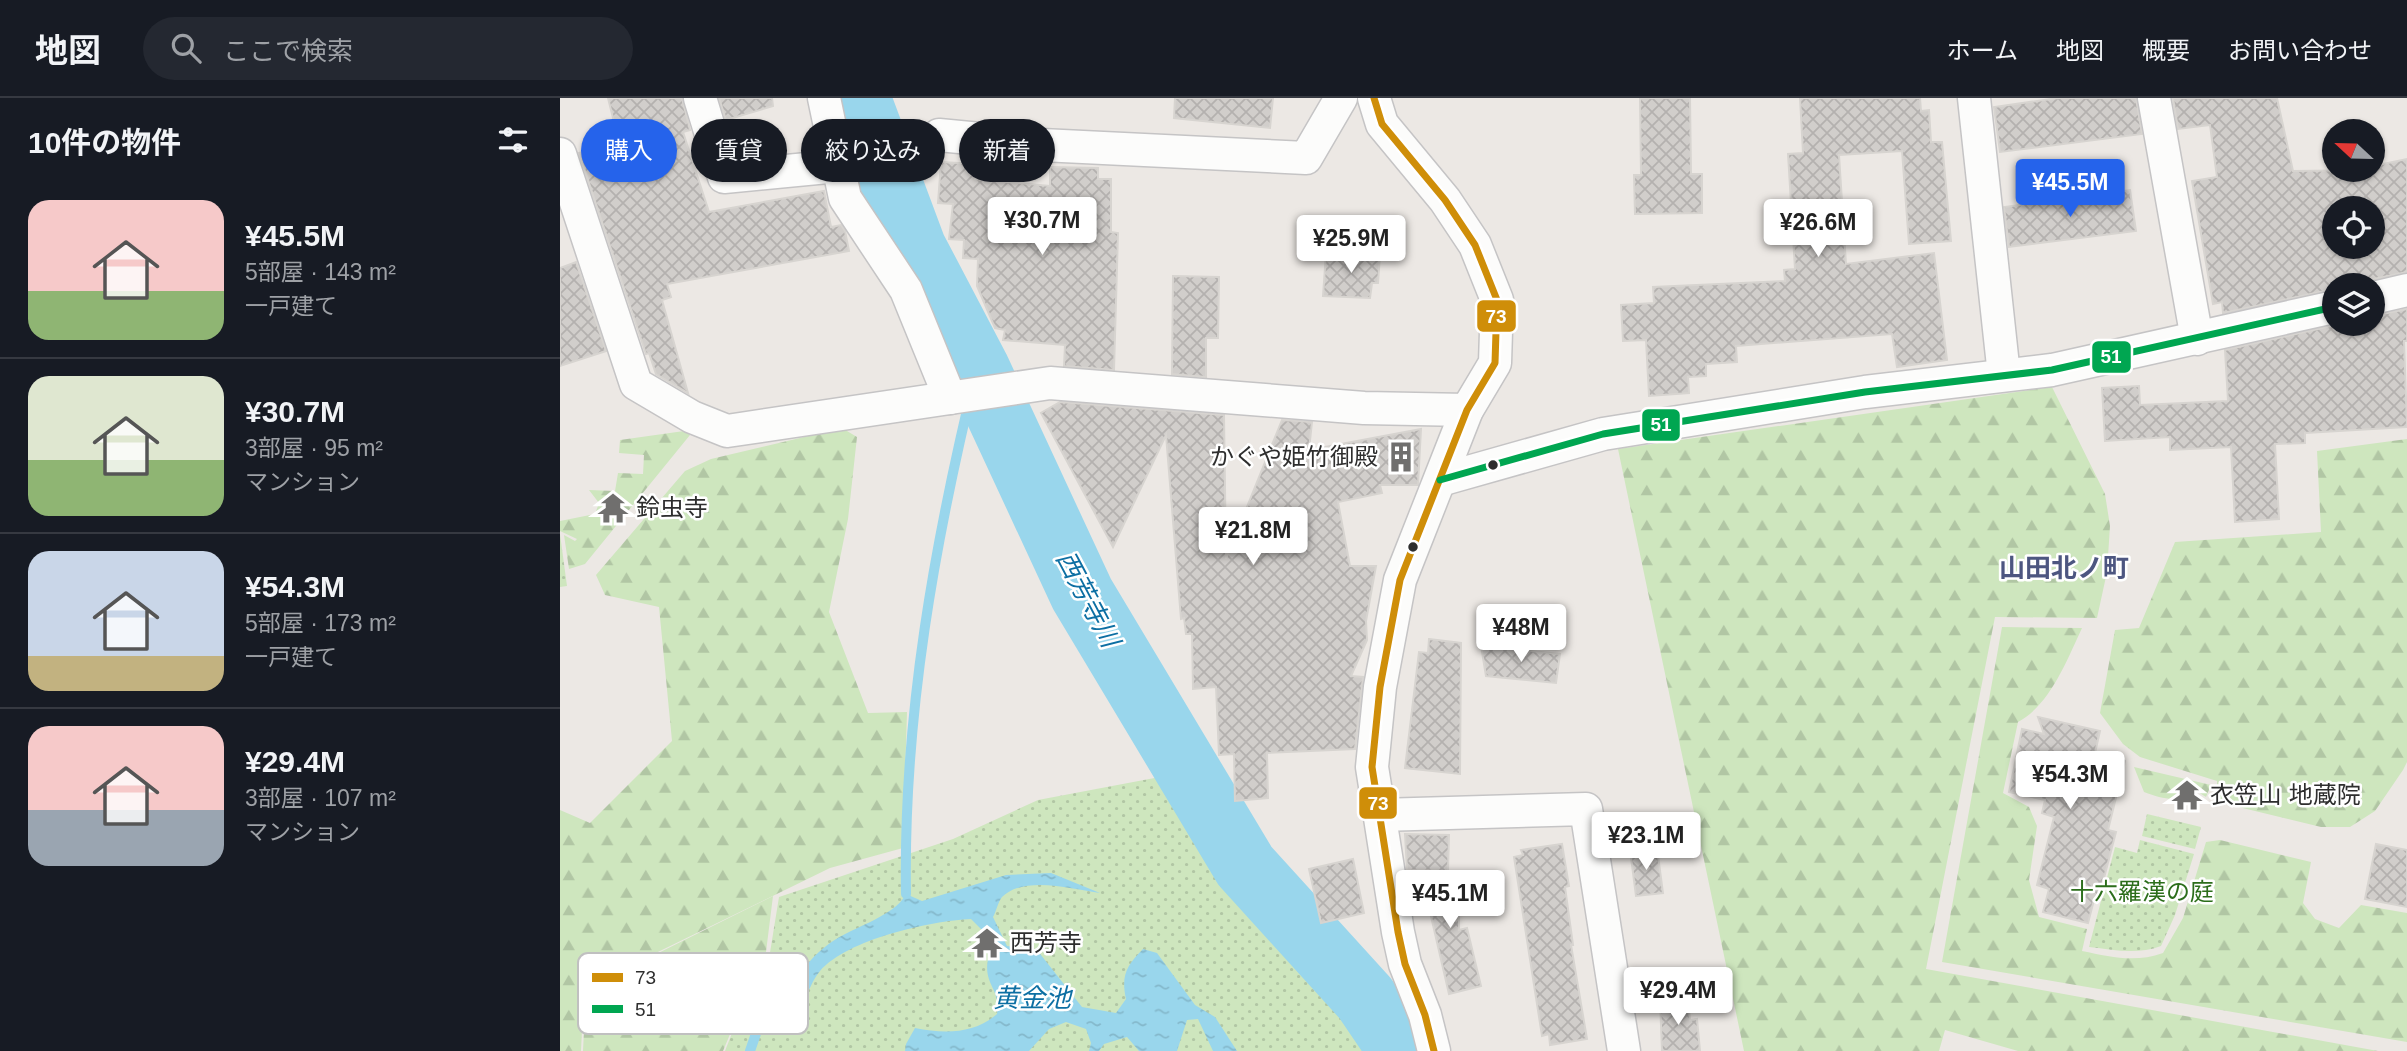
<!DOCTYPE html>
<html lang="ja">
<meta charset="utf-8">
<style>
body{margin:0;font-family:Arial,"Noto Sans JP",sans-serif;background:#242831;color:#f1f3f6;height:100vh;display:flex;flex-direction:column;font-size:26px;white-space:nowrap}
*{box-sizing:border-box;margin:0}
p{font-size:23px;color:#9ea1a6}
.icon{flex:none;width:38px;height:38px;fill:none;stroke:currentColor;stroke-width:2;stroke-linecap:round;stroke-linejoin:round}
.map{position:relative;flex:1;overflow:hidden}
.drawer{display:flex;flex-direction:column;background:#171b24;width:560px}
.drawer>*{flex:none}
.guide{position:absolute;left:21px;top:21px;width:665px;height:63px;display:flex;gap:14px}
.needle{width:46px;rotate:292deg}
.buttons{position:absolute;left:1762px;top:21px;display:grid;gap:14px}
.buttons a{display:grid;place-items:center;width:63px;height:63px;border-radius:50%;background:#171b24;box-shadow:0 2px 5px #0004;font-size:35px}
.price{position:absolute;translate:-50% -60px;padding:0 16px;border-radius:7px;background:#fff;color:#222;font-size:23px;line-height:46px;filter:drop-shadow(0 2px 4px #0008)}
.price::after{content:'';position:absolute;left:50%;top:42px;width:21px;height:16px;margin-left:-10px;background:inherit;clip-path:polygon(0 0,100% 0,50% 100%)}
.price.active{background:#2563eb;color:#fff}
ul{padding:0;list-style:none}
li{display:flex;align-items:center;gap:21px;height:175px;padding:0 28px}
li+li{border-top:2px solid #363941}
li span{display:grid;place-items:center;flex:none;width:196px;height:140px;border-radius:21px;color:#555}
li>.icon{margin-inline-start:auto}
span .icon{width:84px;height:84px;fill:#fffc;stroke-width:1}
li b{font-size:30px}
h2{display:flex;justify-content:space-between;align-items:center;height:84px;padding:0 28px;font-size:30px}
.chip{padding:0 24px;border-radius:32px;background:#171b24;box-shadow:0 2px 5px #0004;font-size:24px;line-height:63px}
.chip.active{background:#2563eb;color:#fff}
header{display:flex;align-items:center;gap:42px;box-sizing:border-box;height:98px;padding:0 35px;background:#171b24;border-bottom:2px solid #363941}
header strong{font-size:33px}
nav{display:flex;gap:38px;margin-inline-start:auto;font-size:24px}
.search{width:490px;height:63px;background:#242831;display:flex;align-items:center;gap:18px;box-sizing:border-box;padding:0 24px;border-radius:38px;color:#9ea1a6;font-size:26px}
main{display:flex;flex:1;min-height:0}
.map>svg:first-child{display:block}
.grass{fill:url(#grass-dots)}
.forest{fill:url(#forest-firs)}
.water{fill:url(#water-ripples)}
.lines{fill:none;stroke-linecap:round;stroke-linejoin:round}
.stream{stroke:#99d6ec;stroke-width:10}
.river{stroke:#99d6ec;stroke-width:65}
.building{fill:url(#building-cross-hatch);stroke:#d7d4d0;stroke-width:2;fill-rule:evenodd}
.minor-casing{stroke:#c5c4c5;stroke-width:35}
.minor{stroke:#fcfcfb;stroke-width:32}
.bus-1-casing{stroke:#fff;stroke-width:12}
.bus-2-casing{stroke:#fff;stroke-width:12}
.bus-1{stroke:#cf8e09;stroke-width:7}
.bus-2{stroke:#00a651;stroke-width:7}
.bus-dot{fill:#2e2e2e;stroke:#fff;stroke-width:2.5}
.labels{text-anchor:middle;stroke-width:5;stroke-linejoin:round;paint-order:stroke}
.poi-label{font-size:24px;fill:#2e2e2e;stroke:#fff;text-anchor:start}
.park-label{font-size:24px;fill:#2c6e1b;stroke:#fff}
.neighbourhood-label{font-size:26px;font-weight:bold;fill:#4d5680;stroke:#fff}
.water-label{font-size:26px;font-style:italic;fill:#0d6fa3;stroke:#fff}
.key{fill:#fff;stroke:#c0c0c0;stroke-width:2}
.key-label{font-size:19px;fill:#2e2e2e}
.line-badge{stroke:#fff;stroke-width:2.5}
.badge-label{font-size:19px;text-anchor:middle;font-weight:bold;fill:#fff}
</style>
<header>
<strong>地図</strong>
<div class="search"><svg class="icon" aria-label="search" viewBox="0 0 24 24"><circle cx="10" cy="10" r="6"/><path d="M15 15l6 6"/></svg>ここで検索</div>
<nav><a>ホーム</a><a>地図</a><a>概要</a><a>お問い合わせ</a></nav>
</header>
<main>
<section class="drawer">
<h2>10件の物件<svg class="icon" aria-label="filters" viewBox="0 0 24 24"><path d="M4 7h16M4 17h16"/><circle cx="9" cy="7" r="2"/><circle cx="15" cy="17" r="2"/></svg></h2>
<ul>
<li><span style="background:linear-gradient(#f6c9c9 65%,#8fb573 0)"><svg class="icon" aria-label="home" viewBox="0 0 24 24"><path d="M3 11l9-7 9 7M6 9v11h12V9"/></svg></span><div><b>¥45.5M</b><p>5部屋 · 143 m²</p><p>一戸建て</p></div></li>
<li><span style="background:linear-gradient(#dfe7d0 60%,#8fb573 0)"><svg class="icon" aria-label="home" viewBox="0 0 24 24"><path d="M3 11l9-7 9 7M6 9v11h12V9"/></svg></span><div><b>¥30.7M</b><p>3部屋 · 95 m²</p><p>マンション</p></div></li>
<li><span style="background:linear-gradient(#c9d6e8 75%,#c2b280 0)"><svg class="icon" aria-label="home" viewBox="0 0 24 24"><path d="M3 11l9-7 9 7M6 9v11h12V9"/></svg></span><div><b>¥54.3M</b><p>5部屋 · 173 m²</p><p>一戸建て</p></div></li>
<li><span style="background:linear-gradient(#f6c9c9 60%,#9aa5b1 0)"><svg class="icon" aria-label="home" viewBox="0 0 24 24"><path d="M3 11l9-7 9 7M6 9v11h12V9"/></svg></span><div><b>¥29.4M</b><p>3部屋 · 107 m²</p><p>マンション</p></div></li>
</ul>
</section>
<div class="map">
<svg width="1847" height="953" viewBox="0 0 1847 953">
<defs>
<pattern id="grass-dots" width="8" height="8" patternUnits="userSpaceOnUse" patternTransform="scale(1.75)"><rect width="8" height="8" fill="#cee6be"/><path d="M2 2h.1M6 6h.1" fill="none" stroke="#b1c6a4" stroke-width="1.8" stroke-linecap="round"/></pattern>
<pattern id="forest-firs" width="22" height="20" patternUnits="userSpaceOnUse" patternTransform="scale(1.75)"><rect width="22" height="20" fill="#cee6be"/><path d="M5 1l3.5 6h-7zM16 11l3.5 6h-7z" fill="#b1c6a4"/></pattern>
<pattern id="water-ripples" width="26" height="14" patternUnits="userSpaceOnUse" patternTransform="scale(1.75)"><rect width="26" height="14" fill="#99d6ec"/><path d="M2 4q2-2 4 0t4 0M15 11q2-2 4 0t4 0" fill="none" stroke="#84b8cb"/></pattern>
<pattern id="building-cross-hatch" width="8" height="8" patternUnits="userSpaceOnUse" patternTransform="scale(1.75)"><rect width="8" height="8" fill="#d1cecb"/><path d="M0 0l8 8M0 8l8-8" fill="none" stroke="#b4b1af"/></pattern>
</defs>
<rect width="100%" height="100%" fill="#ece8e4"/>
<g class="grass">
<polygon points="0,436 7,488 0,489"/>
<polygon points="605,678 681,790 784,905 820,953 165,953 174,930 201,910 219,799 393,741 478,702"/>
<polygon points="1587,716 1641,729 1635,751 1582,738"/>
<path d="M 1580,742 L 1634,756 L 1615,817 L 1601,848 C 1577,857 1555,852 1529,849 L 1555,749 L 1577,755 Z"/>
</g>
<g class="forest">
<polygon points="1492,289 1545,396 1550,428 1547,474 1537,520 1435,519 1366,871 1818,953 1458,953 1385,932 1379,953 1184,953 1058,351"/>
<polygon points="282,330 297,339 288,421 269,514 308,615 347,614 343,750 270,770 24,890 21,953 0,953 0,712 30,725 112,643 99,509 45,497 36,477 125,373 151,361"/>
<polygon points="124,333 130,337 25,466 9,471 4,437 15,443 17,441 0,433 0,423 35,416 39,405 29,392 55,393 58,375 83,376 84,357 59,355 60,342"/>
<polygon points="1847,341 1847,664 1843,672 1815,713 1790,729 1761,729 1662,705 1657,698 1657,683 1580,659 1563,646 1540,615 1555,532 1579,530 1615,444 1761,434 1757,353"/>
<path d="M 1442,529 L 1522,530 C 1507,562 1490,607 1458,624 L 1443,695 L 1469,709 L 1477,728 L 1469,782 L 1479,819 L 1527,831 L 1522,853 C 1551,859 1575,865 1603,855 L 1623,820 L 1646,744 L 1660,742 L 1751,764 L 1743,805 L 1755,821 L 1779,830 L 1801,807 L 1847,815 L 1847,944 L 1382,864 Z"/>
<path d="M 1574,669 L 1651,687 L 1646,699 L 1638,694 C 1617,704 1605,702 1584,694 Z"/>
<polygon points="213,798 199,910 173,929 163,953 23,953 26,891"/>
</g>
<path class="water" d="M 491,775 L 540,795 C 512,791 465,777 442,799 C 438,804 436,814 433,819 L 447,848 L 477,852 L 522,909 L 556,915 L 566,901 C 561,878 566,868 583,851 L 597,855 L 635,907 L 655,919 L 677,953 L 653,953 L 638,921 L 627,922 L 617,953 L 579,953 L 567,939 L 544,946 L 539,953 L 529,953 L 531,945 L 526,931 L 506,924 L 489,931 L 469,953 L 345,953 L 346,946 L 355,930 C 385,936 414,936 437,916 C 442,886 415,886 434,844 L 411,821 C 370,823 288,841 260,873 C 253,881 249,893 244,902 L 230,907 L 226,896 C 237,879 249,861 265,849 C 287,830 334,820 346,796 L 362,803 L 446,777 Z"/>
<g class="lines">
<g class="stream">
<path d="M 346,796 C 343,618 375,442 417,270"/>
<polyline points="190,953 201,921 230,907"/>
</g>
<polyline class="river" points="298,0 354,150 417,270 522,496 685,768 805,900 841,953"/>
</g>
<g class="building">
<polygon points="48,0 122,0 130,32 123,34 149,114 264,93 271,129 281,127 285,133 289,153 107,186 111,199 102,202 128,295 96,276 89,255 86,256 19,55 59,44"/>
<polygon points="159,0 212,0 213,8 166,22"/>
<polygon points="615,0 713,0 710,30 614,20"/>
<polygon points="1080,0 1130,0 1131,76 1142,76 1142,115 1075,116 1074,77 1081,77"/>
<polygon points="1240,0 1360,0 1361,13 1369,12 1371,44 1382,44 1391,143 1349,146 1342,53 1279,57 1286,166 1374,155 1387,262 1337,269 1332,236 1176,248 1177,264 1146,266 1146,278 1128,279 1129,295 1089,298 1086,242 1063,243 1061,207 1094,205 1093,189 1225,183 1224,172 1235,171 1228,56 1243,55"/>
<polygon points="1498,0 1576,0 1582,36 1440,54 1434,9"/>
<path d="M 1613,0 L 1717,0 L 1733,73 L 1813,72 L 1813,68 L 1847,61 L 1847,174 L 1809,182 L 1800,187 L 1774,187 L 1774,191 L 1663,215 L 1662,204 L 1653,206 L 1632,83 L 1657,79 L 1650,27 L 1618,31 ZM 1774,110 L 1813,110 L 1813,149 L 1774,149 Z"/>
<polygon points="381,64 416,66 415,81 490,88 490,69 538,70 538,81 551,81 551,134 558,135 554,272 504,268 505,247 443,242 445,232 435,230 417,188 418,161 403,160 404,142 389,141 393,106 378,105"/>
<polygon points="1570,92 1576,133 1449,149 1444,109"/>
<polygon points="766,155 820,157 818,185 812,185 810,200 763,198"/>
<polygon points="16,164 46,253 0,268 0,170"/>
<polygon points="613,178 659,179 658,240 646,240 646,279 612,276"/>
<polygon points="1847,211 1847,243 1844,243 1847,329 1745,335 1745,345 1715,346 1719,421 1675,424 1671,349 1610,352 1610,339 1545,343 1542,290 1579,288 1580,307 1668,303 1665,252 1780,226 1813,226 1813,218"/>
<polygon points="500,304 664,317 666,461 722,322 752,324 749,352 861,331 858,387 820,387 822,395 778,404 790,468 816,468 806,523 807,542 791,578 803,579 795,651 707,655 708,700 675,703 674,656 659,657 656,589 633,591 632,536 626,536 624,520 621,521 606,337 553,449 481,315"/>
<polygon points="869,541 901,545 900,676 845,670 859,554 868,555"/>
<polygon points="921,548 1000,556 996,585 926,578"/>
<polygon points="1478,619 1540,633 1535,655 1565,663 1548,732 1556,734 1538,803 1534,802 1528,825 1483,814 1489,791 1477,787 1494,719 1482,715 1485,702 1449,694 1462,631 1484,636"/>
<polygon points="845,736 889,737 888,773 847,772"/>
<polygon points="1002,746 1009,788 1005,789 1013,847 1011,847 1027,941 990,947 989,936 982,938 954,759 963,757 961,752"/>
<polygon points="1816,746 1847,752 1847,809 1805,801"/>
<polygon points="1097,750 1103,795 1076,798 1070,752"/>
<polygon points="793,761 804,815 761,825 749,771"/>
<polygon points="864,773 899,774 899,832 907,830 921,888 889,896 870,814 863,814"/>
<polygon points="1128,901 1130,922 1137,921 1140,953 1102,953 1100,902"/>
</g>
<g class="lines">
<g class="minor-casing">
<g id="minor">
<polyline points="140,0 164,79 278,68"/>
<polyline points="264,0 285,100 346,192 390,300"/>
<polyline points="814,0 822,26 885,102 915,147 937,202 935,265 907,312 840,482 820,589 812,669 838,834 845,866 865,917 874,953"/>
<polyline points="1414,0 1444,277"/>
<polyline points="1594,0 1637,241"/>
<polyline points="379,37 482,47 746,60 781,0"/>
<polyline points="0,56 76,286 132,319 167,333 490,285 804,310 907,312"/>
<polyline points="1813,200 1847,192"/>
<polyline points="880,382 1043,336 1305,294 1492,272 1774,209"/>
<polyline points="820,717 1026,711 1064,953"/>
</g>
</g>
<use href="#minor" class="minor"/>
<g class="bus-1-casing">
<polyline id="bus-1" points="814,0 822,26 885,102 915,147 937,202 935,265 907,312 840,482 820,589 812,669 838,834 845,866 865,917 874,953"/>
</g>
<g class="bus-2-casing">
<polyline id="bus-2" points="880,382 1043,336 1305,294 1492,272 1774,209"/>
</g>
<use href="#bus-1" class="bus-1"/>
<use href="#bus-2" class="bus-2"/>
</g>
<defs>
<g id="building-bare" transform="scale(2.415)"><path d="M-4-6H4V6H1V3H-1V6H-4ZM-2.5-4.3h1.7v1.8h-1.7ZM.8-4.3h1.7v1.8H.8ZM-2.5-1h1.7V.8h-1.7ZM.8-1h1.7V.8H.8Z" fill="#706f6e" stroke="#fff" stroke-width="2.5" paint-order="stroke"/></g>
<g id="temple-bare" transform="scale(2.415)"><path d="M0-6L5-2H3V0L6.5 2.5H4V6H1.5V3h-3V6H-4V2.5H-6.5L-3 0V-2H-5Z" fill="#706f6e" stroke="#fff" stroke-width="2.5" paint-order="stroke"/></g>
</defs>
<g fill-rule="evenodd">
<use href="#building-bare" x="841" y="359"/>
<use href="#temple-bare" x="53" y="410"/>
<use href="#temple-bare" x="1627" y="697"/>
<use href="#temple-bare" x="427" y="845"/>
</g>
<g class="bus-dot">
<circle cx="933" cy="367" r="6"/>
<circle cx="853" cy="449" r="6"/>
</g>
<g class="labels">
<g class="poi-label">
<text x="818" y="367" text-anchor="end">かぐや姫竹御殿</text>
<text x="76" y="418">鈴虫寺</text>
<text x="1650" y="705">衣笠山 地蔵院</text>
<text x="450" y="853">西芳寺</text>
</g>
<g class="park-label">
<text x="1582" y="802">十六羅漢の庭</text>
</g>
<g class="neighbourhood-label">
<text x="1504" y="479">山田北ノ町</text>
</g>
<g class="water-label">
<text transform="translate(528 501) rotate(62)" y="9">西芳寺川</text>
<text x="472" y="909">黄金池</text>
</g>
</g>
<rect x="18" y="855" width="230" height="81" rx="10" class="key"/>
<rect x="32" y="875" width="31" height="9" fill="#cf8e09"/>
<rect x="32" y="907" width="31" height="8" fill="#00a651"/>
<g class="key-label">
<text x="75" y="886">73</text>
<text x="75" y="918">51</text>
</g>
<g class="line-badge">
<rect x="916" y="201" width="41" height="34" rx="7" fill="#cf8e09"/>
<rect x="1531" y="242" width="41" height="34" rx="7" fill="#00a651"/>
<rect x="1081" y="310" width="40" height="34" rx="7" fill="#00a651"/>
<rect x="798" y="688" width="40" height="34" rx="7" fill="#cf8e09"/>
</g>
<g class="badge-label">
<text x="936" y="225">73</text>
<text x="1551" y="265">51</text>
<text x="1101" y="333">51</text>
<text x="818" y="712">73</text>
</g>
</svg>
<div class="buttons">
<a><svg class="needle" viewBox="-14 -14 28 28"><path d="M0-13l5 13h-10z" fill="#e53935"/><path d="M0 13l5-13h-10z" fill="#9ea1a6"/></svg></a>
<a><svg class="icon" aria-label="locate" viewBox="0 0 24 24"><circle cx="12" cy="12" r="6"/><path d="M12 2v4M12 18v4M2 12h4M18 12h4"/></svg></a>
<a><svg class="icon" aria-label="layers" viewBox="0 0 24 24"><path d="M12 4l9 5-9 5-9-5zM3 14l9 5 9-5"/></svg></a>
</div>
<b class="price active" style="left:1510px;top:121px">¥45.5M</b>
<b class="price" style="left:482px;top:159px">¥30.7M</b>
<b class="price" style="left:1258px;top:161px">¥26.6M</b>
<b class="price" style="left:791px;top:177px">¥25.9M</b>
<b class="price" style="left:693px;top:469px">¥21.8M</b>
<b class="price" style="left:961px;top:566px">¥48M</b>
<b class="price" style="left:1510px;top:713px">¥54.3M</b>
<b class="price" style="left:1086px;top:774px">¥23.1M</b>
<b class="price" style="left:890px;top:832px">¥45.1M</b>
<b class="price" style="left:1118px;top:929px">¥29.4M</b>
<div class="guide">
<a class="chip active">購入</a>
<a class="chip">賃貸</a>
<a class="chip">絞り込み</a>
<a class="chip">新着</a>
</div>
</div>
</main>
